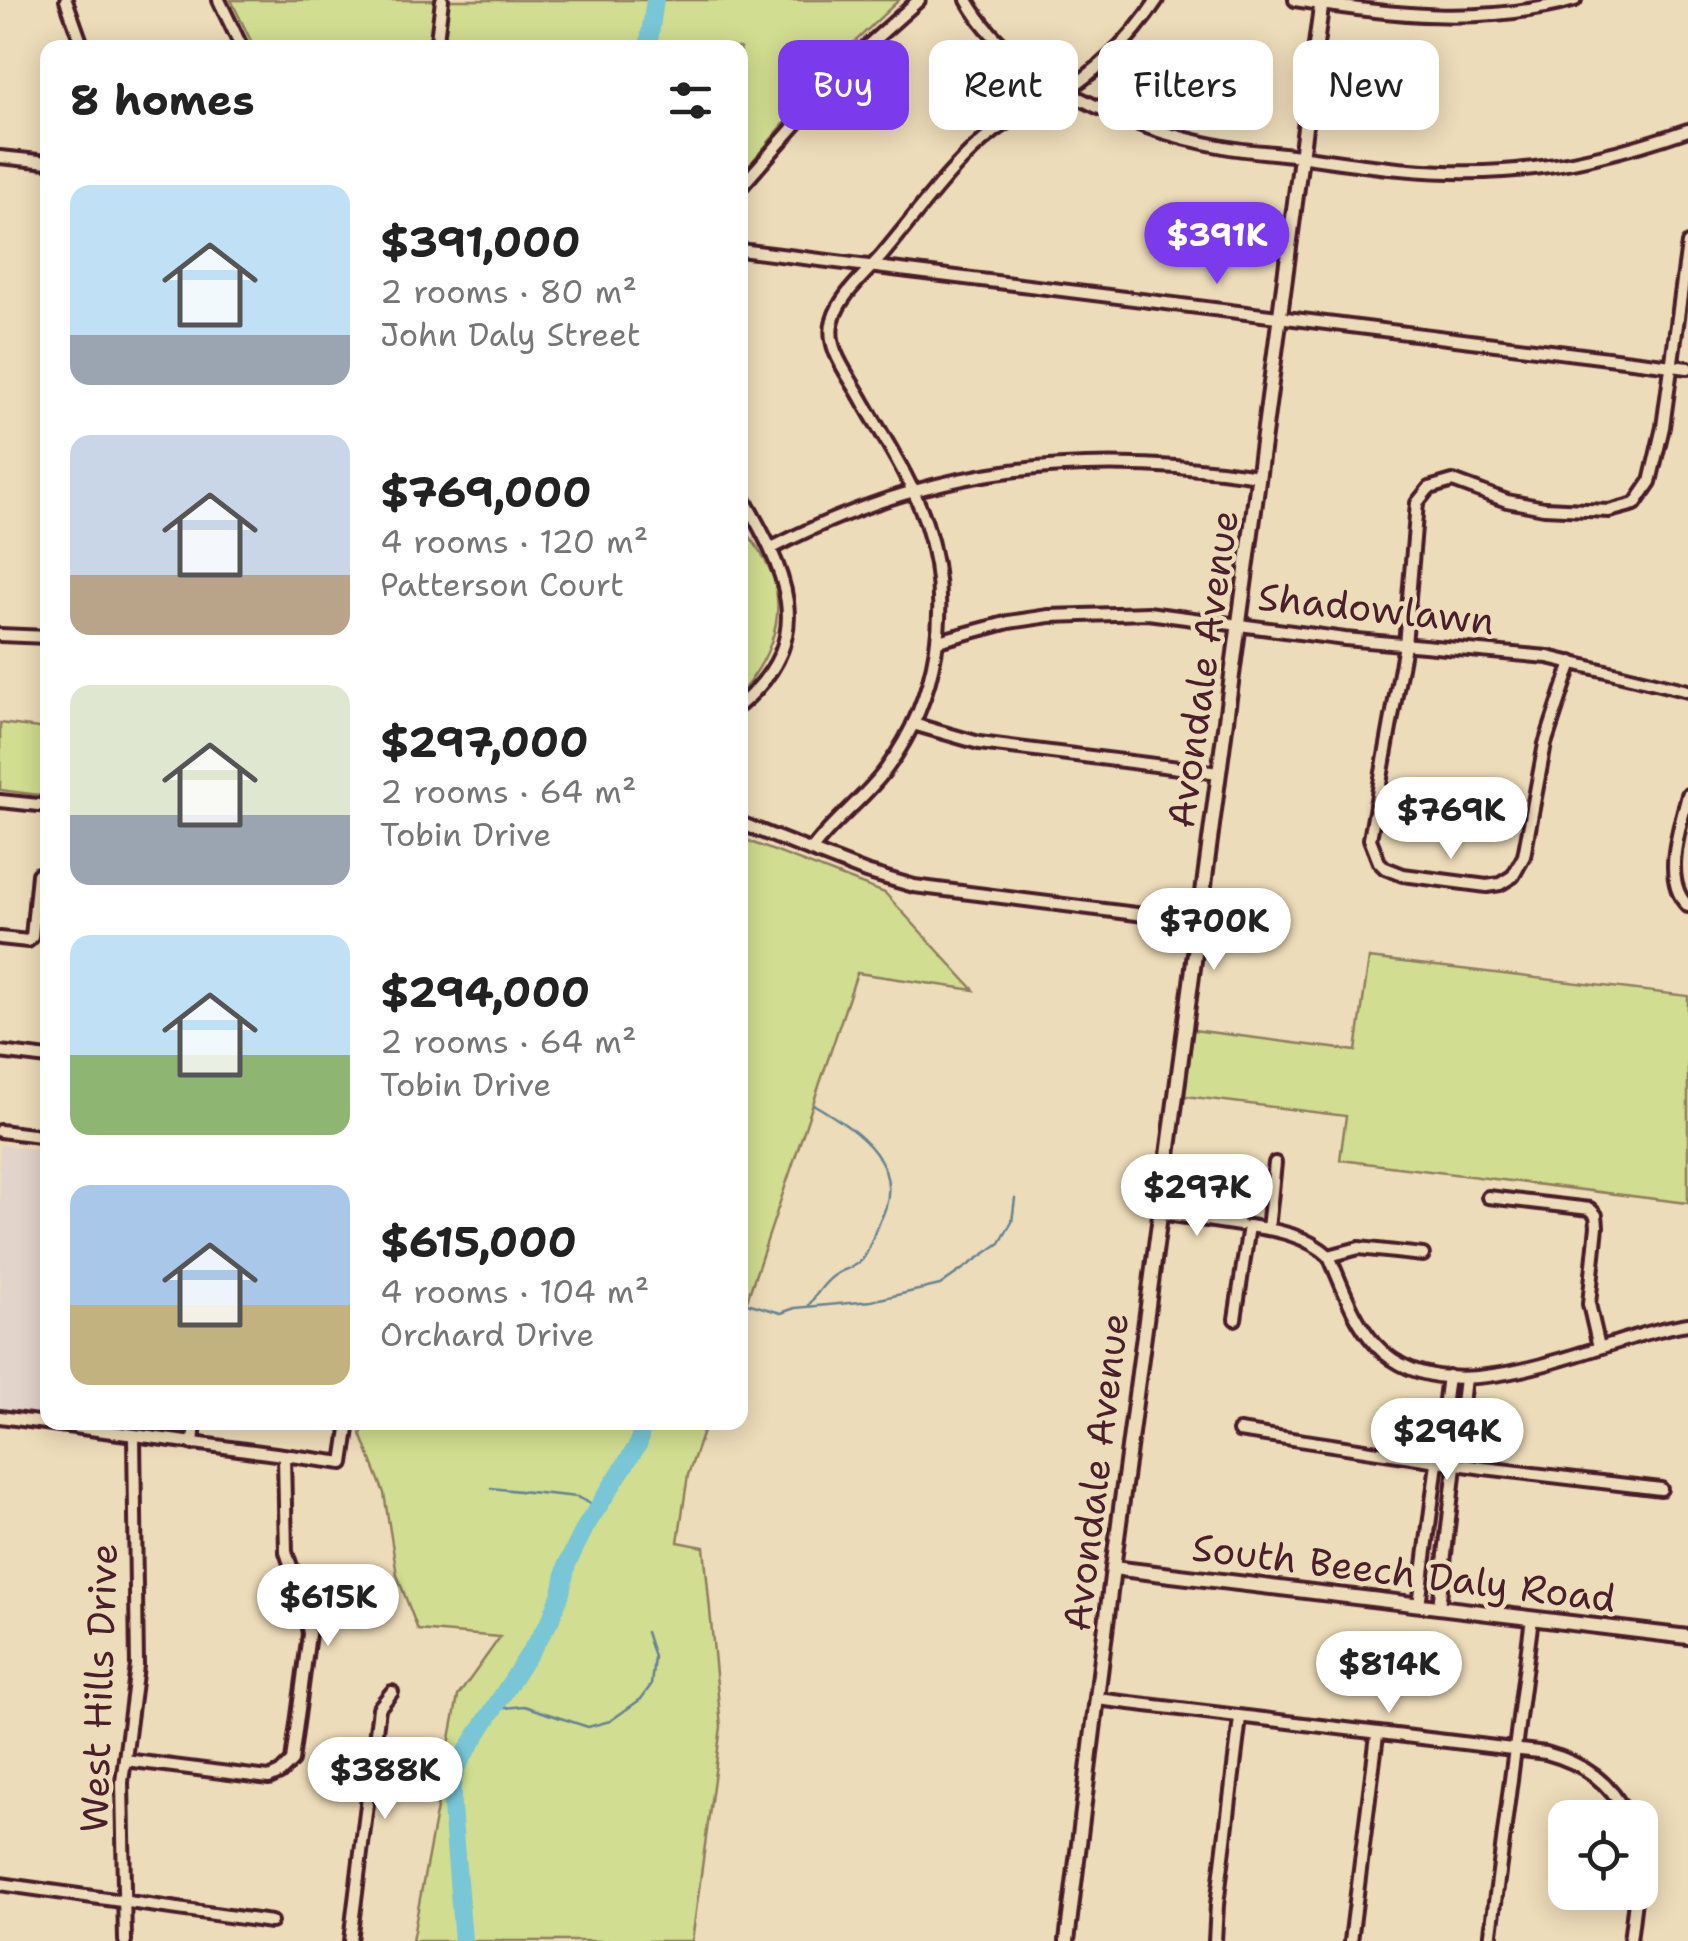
<!DOCTYPE html>
<meta charset="utf-8">
<style>
body{margin:0;font-family:"Shantell Sans",sans-serif;background:#f6f6f6;color:#222;height:100vh;display:flex;flex-direction:column;font-size:38px;white-space:nowrap}
*{box-sizing:border-box;margin:0}
p{font-size:32px;color:#767676}
.icon{flex:none;width:55px;height:55px;fill:none;stroke:currentColor;stroke-width:2;stroke-linecap:round;stroke-linejoin:round}
.map{position:relative;flex:1;overflow:hidden}
.panel{position:absolute;left:40px;top:40px;width:708px;height:1390px;display:flex;flex-direction:column;background:#fff;border-radius:20px;box-shadow:0 5px 25px #0003}
.panel>*{flex:none}
.top-card{position:absolute;left:778px;top:40px;width:760px;height:90px;display:flex;gap:20px}
.buttons{position:absolute;left:1548px;top:1800px;display:grid;gap:20px}
.buttons a{display:grid;place-items:center;width:110px;height:110px;border-radius:20px;background:#fff;box-shadow:0 5px 25px #0003;font-size:50px}
.price{position:absolute;translate:-50% -85px;padding:0 22px;border-radius:35px;background:#fff;color:#222;font-size:32px;line-height:65px;filter:drop-shadow(0 2px 5px #0008)}
.price::after{content:'';position:absolute;left:50%;top:60px;width:30px;height:22px;margin-left:-15px;background:inherit;clip-path:polygon(0 0,100% 0,50% 100%)}
.price.selected{background:#7c3aed;color:#fff}
ul{padding:0;list-style:none}
li{display:flex;align-items:center;gap:30px;height:250px;padding:0 30px}
li span{display:grid;place-items:center;flex:none;width:280px;height:200px;border-radius:20px;color:#555}
li>.icon{margin-inline-start:auto}
span .icon{width:120px;height:120px;fill:#fffc;stroke-width:1}
li b{font-size:42px}
h2{display:flex;justify-content:space-between;align-items:center;height:120px;padding:0 30px;font-size:42px}
.pill{padding:0 35px;border-radius:20px;background:#fff;box-shadow:0 5px 25px #0003;font-size:35px;line-height:90px}
.pill.selected{background:#7c3aed;color:#fff}
.map>svg:first-child{display:block}
.built{fill:#e3d4cb}
.green{fill:#d1dd90;stroke:#8e7e5e;stroke-width:2.5}
.lines{fill:none;stroke-linecap:round;stroke-linejoin:round}
.stream{stroke:#668392;stroke-width:2.5}
.river{stroke:#78c6d6;stroke-width:18}
.minor-casing{stroke:#4a1f2b;stroke-width:18}
.tertiary-casing{stroke:#4a1f2b;stroke-width:20}
.minor{stroke:#eddcb9;stroke-width:10}
.tertiary{stroke:#eddcb9;stroke-width:12}
.labels{text-anchor:middle;stroke-width:9;stroke-linejoin:round;paint-order:stroke}
.street-label{font-size:38px;fill:#4a1f2b;stroke:#eddcb9}
</style>
<div class="map">
<svg width="1688" height="1941" viewBox="0 0 1688 1941">
<rect width="100%" height="100%" fill="#eddcb9"/>
<filter id="ink" filterUnits="userSpaceOnUse"><feTurbulence type="fractalNoise" baseFrequency=".01" numOctaves="2"/><feDisplacementMap in="SourceGraphic" scale="20" xChannelSelector="R" yChannelSelector="G"/><feConvolveMatrix kernelMatrix="1 2 1 2 8 2 1 2 1" color-interpolation-filters="sRGB"/></filter>
<g filter="url(#ink)">
<polygon class="built" points="0,1145 47,1151 47,1414 0,1408"/>
<g class="green">
<polygon points="231,0 899,0 845,51 740,176 740,48 254,47"/>
<path d="M 740,520 C 750,539 770,562 775,583 C 784,626 767,662 740,694 Z"/>
<polygon points="0,723 47,729 47,796 0,790"/>
<polygon points="740,838 885,893 974,990 857,973 740,1321"/>
<polygon points="1369,958 1688,996 1688,1203 1340,1160 1346,1116 1185,1096 1193,1030 1356,1051"/>
<polygon points="365,1422 706,1423 688,1475 678,1542 704,1547 721,1727 692,1941 412,1941 458,1696 500,1637 418,1630 397,1575 384,1493 361,1434"/>
</g>
<g class="lines">
<g class="stream">
<polyline points="740,1301 781,1313 795,1308 871,1301 940,1285 1000,1243 1012,1222 1015,1198"/>
<path d="M 809,1305 C 816,1295 824,1282 835,1275 C 844,1268 854,1269 862,1260 C 871,1249 872,1236 878,1225 C 911,1166 859,1131 813,1104"/>
<polyline points="491,1488 577,1497 598,1507"/>
<polyline points="495,1709 524,1706 588,1727 610,1721 641,1699 651,1685 654,1657 646,1632"/>
</g>
<g class="river">
<polyline points="648,48 655,0"/>
<polyline points="463,1941 452,1808 452,1784 457,1766 550,1621 561,1593 567,1564 586,1526 639,1443 642,1422"/>
</g>
<g class="minor-casing">
<g id="minor">
<polyline points="66,0 83,48"/>
<polyline points="219,0 242,48"/>
<path d="M 967,0 C 1013,82 1135,131 1224,147 C 1249,152 1274,152 1299,156 C 1366,166 1435,176 1503,171 C 1567,167 1628,151 1688,130"/>
<path d="M 1295,0 C 1389,15 1482,26 1575,0"/>
<polyline points="436,48 442,0"/>
<polyline points="0,157 48,162"/>
<polyline points="740,188 855,57 919,0"/>
<polyline points="740,250 1688,368"/>
<path d="M 740,492 C 783,568 822,636 740,705"/>
<path d="M 772,548 C 931,465 1083,450 1259,476"/>
<polyline points="0,635 48,637"/>
<polyline points="938,641 1009,622 1049,616 1148,613 1345,639 1548,657 1688,691"/>
<polyline points="1572,662 1545,744 1524,856 1513,876 1500,884 1487,886 1403,875 1385,868 1379,862 1370,839 1405,645 1417,503 1429,488 1453,481 1507,501 1544,508 1609,511 1635,504 1650,482 1663,427 1688,244"/>
<polyline points="913,724 979,743 1219,773"/>
<path d="M 1688,795 C 1680,827 1661,880 1688,906"/>
<polyline points="0,801 48,806"/>
<polyline points="740,823 866,872 914,886 1200,922"/>
<path d="M 811,851 C 833,820 865,799 887,768 C 938,698 953,605 926,523 C 911,478 883,437 860,396 C 847,373 825,347 833,320 C 840,295 867,273 883,254 C 918,213 952,163 995,131 C 1013,117 1035,109 1054,98 C 1097,73 1130,41 1157,0"/>
<polyline points="0,938 28,941 32,937 38,874 48,875"/>
<polyline points="0,1052 48,1058"/>
<polyline points="0,1131 48,1137"/>
<polyline points="1488,1197 1590,1209 1596,1215 1597,1226 1589,1304 1599,1347"/>
<polyline points="1160,1213 1240,1225"/>
<polyline points="1268,1229 1275,1163"/>
<polyline points="1329,1256 1359,1248 1423,1255"/>
<path d="M 1235,1319 L 1249,1226 C 1278,1230 1307,1236 1329,1256 C 1342,1285 1353,1320 1375,1344 C 1448,1425 1601,1336 1688,1324"/>
<polyline points="0,1417 343,1463 349,1422"/>
<polyline points="1239,1431 1484,1468 1661,1489"/>
<polyline points="193,1444 195,1422"/>
<polyline points="1419,1605 1448,1376"/>
<polyline points="1439,1607 1465,1378"/>
<path d="M 1097,1699 L 1546,1753 C 1583,1763 1611,1782 1628,1818"/>
<polyline points="125,1760 269,1778 280,1773 292,1761 309,1634 304,1604 286,1552 284,1456"/>
<polyline points="0,1884 271,1922"/>
<polyline points="125,1941 122,1782 137,1666 134,1437"/>
<polyline points="350,1941 379,1708 392,1692"/>
<polyline points="1215,1941 1217,1905 1240,1718"/>
<polyline points="1351,1941 1377,1735"/>
<polyline points="1490,1941 1532,1618"/>
<polyline points="1630,1941 1636,1892"/>
</g>
</g>
<g class="tertiary-casing">
<g id="tertiary">
<polyline points="1113,1568 1688,1637"/>
<polyline points="1067,1941 1113,1568 1322,0"/>
</g>
</g>
<use href="#minor" class="minor"/>
<use href="#tertiary" class="tertiary"/>
</g>
</g>
<g class="labels">
<g class="street-label">
<text transform="translate(1376 609) rotate(6)" y="13">Shadowlawn</text>
<text transform="translate(1203 669) rotate(-82)" y="13">Avondale Avenue</text>
<text transform="translate(1096 1472) rotate(-83)" y="13">Avondale Avenue</text>
<text transform="translate(1404 1573) rotate(7)" y="13">South Beech Daly Road</text>
<text transform="translate(99 1688) rotate(-88)" y="13">West Hills Drive</text>
</g>
</g>
</svg>
<div class="buttons">
<a><svg class="icon" aria-label="locate" viewBox="0 0 24 24"><circle cx="12" cy="12" r="6"/><path d="M12 2v4M12 18v4M2 12h4M18 12h4"/></svg></a>
</div>
<b class="price selected" style="left:1217px;top:287px">$391K</b>
<b class="price" style="left:1451px;top:862px">$769K</b>
<b class="price" style="left:1214px;top:973px">$700K</b>
<b class="price" style="left:1197px;top:1239px">$297K</b>
<b class="price" style="left:1447px;top:1483px">$294K</b>
<b class="price" style="left:328px;top:1649px">$615K</b>
<b class="price" style="left:1389px;top:1716px">$814K</b>
<b class="price" style="left:385px;top:1822px">$388K</b>
<div class="top-card">
<a class="pill selected">Buy</a>
<a class="pill">Rent</a>
<a class="pill">Filters</a>
<a class="pill">New</a>
</div>
<section class="panel">
<h2>8 homes<svg class="icon" aria-label="filters" viewBox="0 0 24 24"><path d="M4 7h16M4 17h16"/><circle cx="9" cy="7" r="2"/><circle cx="15" cy="17" r="2"/></svg></h2>
<ul>
<li><span style="background:linear-gradient(#bfe0f5 75%,#9aa5b1 0)"><svg class="icon" aria-label="home" viewBox="0 0 24 24"><path d="M3 11l9-7 9 7M6 9v11h12V9"/></svg></span><div><b>$391,000</b><p>2 rooms · 80 m²</p><p>John Daly Street</p></div></li>
<li><span style="background:linear-gradient(#c9d6e8 70%,#b9a48a 0)"><svg class="icon" aria-label="home" viewBox="0 0 24 24"><path d="M3 11l9-7 9 7M6 9v11h12V9"/></svg></span><div><b>$769,000</b><p>4 rooms · 120 m²</p><p>Patterson Court</p></div></li>
<li><span style="background:linear-gradient(#dfe7d0 65%,#9aa5b1 0)"><svg class="icon" aria-label="home" viewBox="0 0 24 24"><path d="M3 11l9-7 9 7M6 9v11h12V9"/></svg></span><div><b>$297,000</b><p>2 rooms · 64 m²</p><p>Tobin Drive</p></div></li>
<li><span style="background:linear-gradient(#bfe0f5 60%,#8fb573 0)"><svg class="icon" aria-label="home" viewBox="0 0 24 24"><path d="M3 11l9-7 9 7M6 9v11h12V9"/></svg></span><div><b>$294,000</b><p>2 rooms · 64 m²</p><p>Tobin Drive</p></div></li>
<li><span style="background:linear-gradient(#a9c7e8 60%,#c2b280 0)"><svg class="icon" aria-label="home" viewBox="0 0 24 24"><path d="M3 11l9-7 9 7M6 9v11h12V9"/></svg></span><div><b>$615,000</b><p>4 rooms · 104 m²</p><p>Orchard Drive</p></div></li>
</ul>
</section>
</div>
